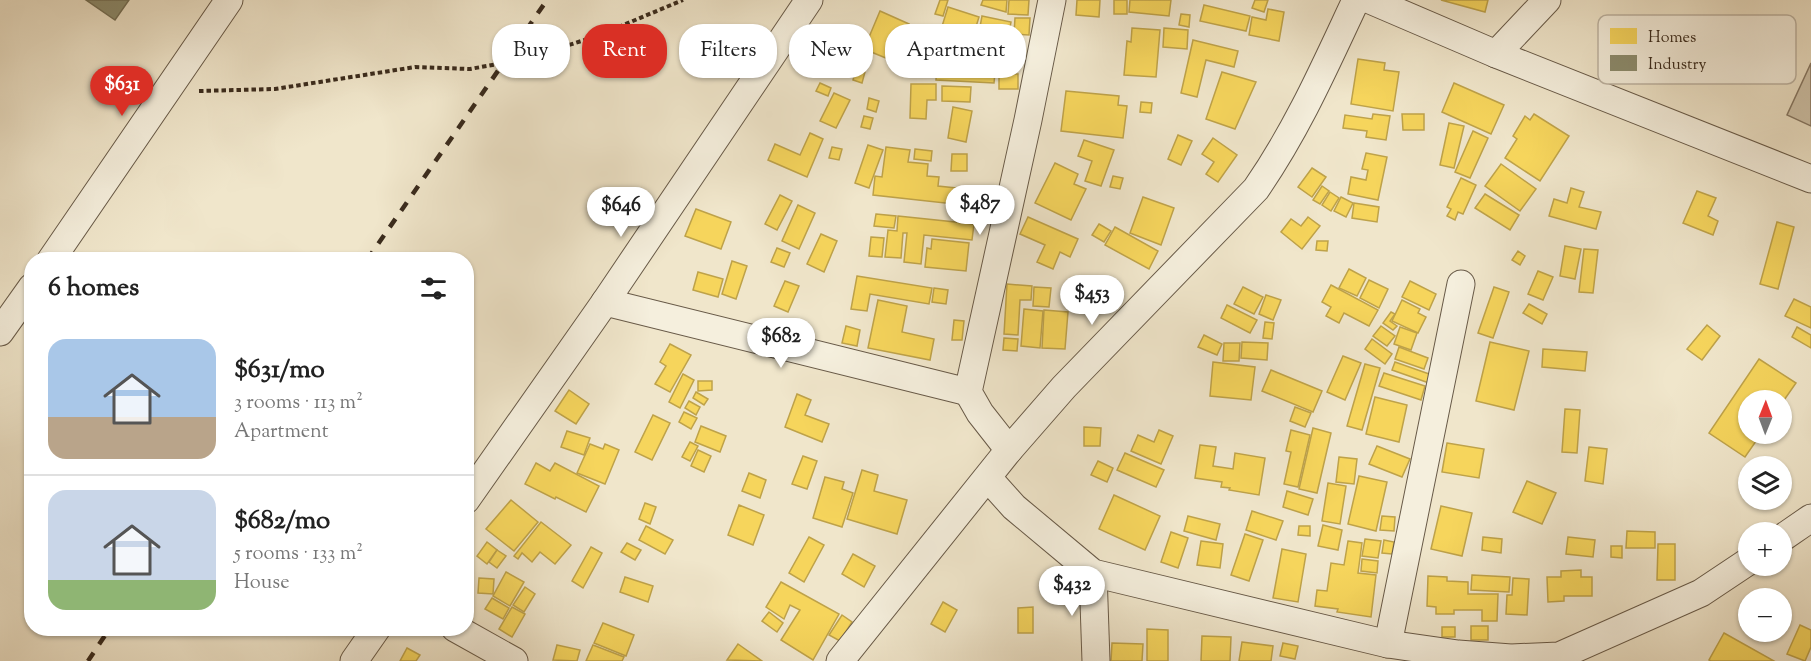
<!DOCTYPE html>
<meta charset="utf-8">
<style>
body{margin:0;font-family:"Sorts Mill Goudy",serif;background:#f6f6f6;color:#222;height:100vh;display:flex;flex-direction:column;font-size:22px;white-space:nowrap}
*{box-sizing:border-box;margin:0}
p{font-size:20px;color:#767676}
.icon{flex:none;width:33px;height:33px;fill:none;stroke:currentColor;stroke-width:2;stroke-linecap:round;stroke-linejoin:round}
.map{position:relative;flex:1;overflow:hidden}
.panel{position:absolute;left:24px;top:252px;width:450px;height:384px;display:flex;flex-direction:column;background:#fff;border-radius:24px;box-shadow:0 2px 4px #0004}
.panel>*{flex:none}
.guide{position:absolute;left:492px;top:24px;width:570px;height:54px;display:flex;gap:12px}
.needle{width:39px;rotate:1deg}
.buttons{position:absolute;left:1738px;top:390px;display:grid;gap:12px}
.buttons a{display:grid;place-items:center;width:54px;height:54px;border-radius:50%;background:#fff;box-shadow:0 2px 4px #0004;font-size:30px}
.price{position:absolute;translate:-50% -51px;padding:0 14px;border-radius:21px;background:#fff;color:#222;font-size:20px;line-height:39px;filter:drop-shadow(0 2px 3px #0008)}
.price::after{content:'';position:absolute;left:50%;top:36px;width:18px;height:14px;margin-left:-9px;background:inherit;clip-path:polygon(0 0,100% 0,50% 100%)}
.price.selected{background:#d93025;color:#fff}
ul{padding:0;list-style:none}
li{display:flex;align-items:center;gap:18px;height:150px;padding:0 24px}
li+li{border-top:2px solid #e0e0e0}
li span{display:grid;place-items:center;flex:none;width:168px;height:120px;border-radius:18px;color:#555}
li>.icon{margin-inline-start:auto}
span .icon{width:72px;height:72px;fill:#fffc;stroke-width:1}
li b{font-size:26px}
h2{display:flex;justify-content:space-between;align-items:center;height:72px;padding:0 24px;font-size:26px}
.tag{padding:0 21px;border-radius:24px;background:#fff;box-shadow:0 2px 4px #0004;font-size:21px;line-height:54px}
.tag.selected{background:#d93025;color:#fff}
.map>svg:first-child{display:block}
.green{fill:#d1c6ad;stroke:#867865;stroke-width:1.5}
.homes{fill:#f6d55c;stroke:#bea249;stroke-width:1.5}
.industry{fill:#8c8c6e;stroke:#736f56;stroke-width:1.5}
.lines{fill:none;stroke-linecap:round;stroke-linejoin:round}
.minor-casing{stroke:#685a48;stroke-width:29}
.path{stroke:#3a2b1d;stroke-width:4;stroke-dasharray:4.5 3;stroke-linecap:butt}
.minor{stroke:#f5efdd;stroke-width:27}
.rail{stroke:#3a2b1d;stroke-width:4.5;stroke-dasharray:10 10;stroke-linecap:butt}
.key{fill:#f5efdd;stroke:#bdb4a3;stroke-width:1.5}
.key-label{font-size:16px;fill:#3a2b1d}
</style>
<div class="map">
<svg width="1811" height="661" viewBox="0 0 1811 661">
<rect width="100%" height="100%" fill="#f0e6cb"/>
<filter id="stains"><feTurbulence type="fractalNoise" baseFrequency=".00333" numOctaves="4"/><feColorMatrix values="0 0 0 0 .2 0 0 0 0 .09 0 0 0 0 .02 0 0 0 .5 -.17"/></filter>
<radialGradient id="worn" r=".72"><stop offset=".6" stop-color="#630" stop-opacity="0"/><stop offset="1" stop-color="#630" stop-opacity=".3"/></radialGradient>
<polygon class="green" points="1811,63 1811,126 1787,115"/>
<g class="homes">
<polygon points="940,0 948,0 943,16 935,14"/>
<polygon points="983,0 1007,0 1006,12 981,5"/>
<polygon points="1009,0 1029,0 1028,15 1008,14"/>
<polygon points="1077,0 1100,0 1099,17 1076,15"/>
<rect x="1114" y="0" width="13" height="14"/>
<polygon points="1130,0 1171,0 1169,16 1129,12"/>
<polygon points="1255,0 1268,0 1264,12 1252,8"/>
<polygon points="1441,0 1488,0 1485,12"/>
<polygon points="1204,5 1250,16 1246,31 1200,21"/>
<polygon points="948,7 979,17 974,33 958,29 954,40 939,36"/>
<polygon points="1268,9 1284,12 1279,41 1249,35 1252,17 1266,20"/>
<polygon points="880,11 909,24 893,61 864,49"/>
<polygon points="1181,14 1190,15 1189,27 1179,25"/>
<polygon points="982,16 1011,22 1007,44 978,38"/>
<polygon points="1015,18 1030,18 1029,35 1014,34"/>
<polygon points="1132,28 1160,30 1156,77 1124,75 1127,41 1131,42"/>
<polygon points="1164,28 1188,30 1187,49 1163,47"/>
<polygon points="854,31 865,35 860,50 848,46"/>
<polygon points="1193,40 1238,51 1234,67 1206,60 1197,97 1181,93"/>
<polygon points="937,59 996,63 994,83 936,80"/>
<polygon points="1358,59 1385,63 1384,70 1399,72 1393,111 1351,104"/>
<polygon points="856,69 865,72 862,83 853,80"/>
<polygon points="1222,72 1256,82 1235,129 1206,119"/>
<rect x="999" y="74" width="19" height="15"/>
<polygon points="820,83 831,88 828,96 816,91"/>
<polygon points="1454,83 1504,105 1491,134 1442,112"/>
<polygon points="911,84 936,84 936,100 927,100 926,119 910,118"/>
<polygon points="942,86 971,87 970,102 942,101"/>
<polygon points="1066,91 1119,96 1118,105 1127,106 1123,138 1061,131"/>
<polygon points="834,93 850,100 836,128 820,121"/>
<polygon points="869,98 879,101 876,112 867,109"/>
<polygon points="1141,102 1152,103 1151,113 1140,112"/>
<polygon points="953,107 972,111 966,142 948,138"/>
<polygon points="1373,114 1390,116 1386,140 1366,137 1367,131 1343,128 1345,115 1372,119"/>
<polygon points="1402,114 1424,114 1424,130 1403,130"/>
<polygon points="1534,114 1569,136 1540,181 1505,158 1517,139 1513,136 1525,116 1530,120"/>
<polygon points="864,116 873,118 870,129 861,127"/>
<polygon points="1449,123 1464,126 1454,168 1440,165"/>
<polygon points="1473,131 1488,138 1470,178 1455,172"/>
<polygon points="810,133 823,139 807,177 768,160 775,144 800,155"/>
<polygon points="1178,135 1192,141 1181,165 1168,159"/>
<polygon points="1213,138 1237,155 1218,182 1206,174 1214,162 1202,154"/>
<polygon points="1084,140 1114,150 1101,186 1085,181 1092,161 1078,156"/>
<polygon points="868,145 883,150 869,188 855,183"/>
<polygon points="832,147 842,149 839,160 829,158"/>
<polygon points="886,147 910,150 908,162 928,164 927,176 939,177 938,186 956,188 954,204 873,195 875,176 882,177"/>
<polygon points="915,149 932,151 931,161 914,159"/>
<polygon points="1366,153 1387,157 1378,200 1348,194 1351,177 1366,180 1368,170 1362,169"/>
<polygon points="952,154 967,154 967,171 951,171"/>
<polygon points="1055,163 1078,174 1074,184 1086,189 1071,220 1035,203"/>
<polygon points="1501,164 1536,189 1520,211 1485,186"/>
<polygon points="1312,168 1326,177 1312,197 1298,187"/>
<polygon points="1113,176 1123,178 1120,189 1110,187"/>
<polygon points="1461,178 1476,185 1463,214 1458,212 1455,220 1447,216 1451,209 1447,207"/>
<polygon points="1322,186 1329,191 1320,204 1313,200"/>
<polygon points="1571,188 1584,192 1579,207 1601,212 1596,229 1549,216 1554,199 1567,203"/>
<polygon points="1697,191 1716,198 1708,216 1718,221 1713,235 1683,223"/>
<polygon points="1330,192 1339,198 1331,211 1322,205"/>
<polygon points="1485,194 1519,215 1510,230 1475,208"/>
<polygon points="780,195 792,201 777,230 765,224"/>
<polygon points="1143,197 1174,208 1161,245 1130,233"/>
<polygon points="1341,197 1353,203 1346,217 1334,211"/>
<polygon points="1354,203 1379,207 1377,222 1352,218"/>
<polygon points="798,205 815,213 799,249 782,241"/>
<polygon points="696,209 731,222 721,249 685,236"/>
<polygon points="876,214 896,216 894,228 874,226"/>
<polygon points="898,216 974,224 972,240 924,235 921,264 904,262 907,233 903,233 901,258 885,257 888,230 897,231"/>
<polygon points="1028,217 1078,239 1070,257 1060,252 1053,269 1037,262 1045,245 1020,234"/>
<polygon points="1308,217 1320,226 1302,249 1281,232 1291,219 1301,226"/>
<polygon points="1777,222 1794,227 1778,289 1760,284"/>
<polygon points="1099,224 1111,231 1104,242 1092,235"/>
<polygon points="1115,227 1158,251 1149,269 1105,245"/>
<polygon points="821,234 837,241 824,272 807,264"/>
<polygon points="871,237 884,238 882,257 869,256"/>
<polygon points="932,239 969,243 966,271 925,267 927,248 931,249"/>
<polygon points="1317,241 1328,241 1327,251 1316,250"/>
<polygon points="1565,246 1581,249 1575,279 1560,276"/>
<polygon points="777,248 790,253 784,267 771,262"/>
<polygon points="1584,249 1598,250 1593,293 1579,292"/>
<polygon points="1518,251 1525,256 1520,265 1512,260"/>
<polygon points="732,261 747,266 736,299 722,294"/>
<polygon points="1349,269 1366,278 1357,296 1339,288"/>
<polygon points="1538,271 1553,277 1543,300 1528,294"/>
<polygon points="698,272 723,279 718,297 693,290"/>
<polygon points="857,276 932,288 929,304 870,294 867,311 851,309"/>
<polygon points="1369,280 1388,289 1379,308 1360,298"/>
<polygon points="785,281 799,286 788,312 774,306"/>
<polygon points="1410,281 1436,294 1429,310 1402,297"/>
<polygon points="1007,284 1032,286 1031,300 1020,300 1018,335 1004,334"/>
<polygon points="1331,285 1378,310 1369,326 1344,313 1339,323 1326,316 1331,307 1322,302"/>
<polygon points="1034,287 1051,288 1049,307 1033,306"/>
<polygon points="1243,287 1263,297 1254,314 1234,304"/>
<polygon points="1494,287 1509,292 1493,338 1478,333"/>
<polygon points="934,288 948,290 946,304 932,302"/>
<polygon points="1266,295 1281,300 1273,320 1259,314"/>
<polygon points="1794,299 1811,307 1811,328 1785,316"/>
<polygon points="878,300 907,306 902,332 934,339 930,360 868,348"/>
<polygon points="1402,300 1420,309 1418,313 1426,317 1418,333 1392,321"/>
<polygon points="1529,304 1547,314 1542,324 1523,313"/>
<polygon points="1227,305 1257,320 1250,333 1221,318"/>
<polygon points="1024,309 1043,311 1040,348 1021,346"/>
<polygon points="1044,310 1068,312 1065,349 1042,348"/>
<polygon points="1391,312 1395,314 1390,321 1397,326 1393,330 1383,323"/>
<polygon points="954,320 964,321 962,340 952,340"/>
<polygon points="1265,322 1274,323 1272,339 1263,338"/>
<polygon points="1707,325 1720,336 1702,360 1687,349"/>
<polygon points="846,326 860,330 857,346 842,343"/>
<polygon points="1381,326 1395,336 1387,346 1373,336"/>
<polygon points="1400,327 1417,333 1411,350 1394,344"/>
<polygon points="1797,327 1811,335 1811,348 1792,337"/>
<polygon points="1204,335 1222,344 1217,355 1198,347"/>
<polygon points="1004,338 1018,339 1017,351 1003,350"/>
<polygon points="1372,339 1392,354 1385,364 1365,349"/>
<polygon points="1242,342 1268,343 1267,360 1241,358"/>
<polygon points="1490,342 1529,351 1514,410 1476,401"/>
<polygon points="1224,343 1240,343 1239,361 1223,361"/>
<polygon points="670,344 691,355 670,392 655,384 666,366 660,362"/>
<polygon points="1399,347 1428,358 1424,369 1395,359"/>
<polygon points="1543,349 1587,352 1585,371 1542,367"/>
<polygon points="1343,356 1361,363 1345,400 1327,392"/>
<polygon points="1759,359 1796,383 1782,403 1782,400 1749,400 1749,434 1761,434 1745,457 1709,433"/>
<polygon points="1213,362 1255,367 1251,400 1210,396"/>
<polygon points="1395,362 1432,375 1429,383 1392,370"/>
<polygon points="1365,364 1380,368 1362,430 1347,426"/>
<polygon points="1271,370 1322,391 1313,412 1262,391"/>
<polygon points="1384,373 1425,386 1421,400 1379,386"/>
<polygon points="683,374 694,380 680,408 669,402"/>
<polygon points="698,381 712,381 712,390 698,391"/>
<polygon points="569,390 589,404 576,424 555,411"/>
<polygon points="696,392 708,399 704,405 693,398"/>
<polygon points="797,394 811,400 805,415 829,424 822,442 785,427"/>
<polygon points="1375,397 1407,405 1399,442 1366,434"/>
<polygon points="689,401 700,407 696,415 685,408"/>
<polygon points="1295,407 1311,413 1305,427 1290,421"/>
<polygon points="1565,409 1580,410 1577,453 1562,452"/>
<polygon points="684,412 697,418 691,429 679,422"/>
<polygon points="653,415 670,423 652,460 635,452"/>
<polygon points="701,426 726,436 720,452 695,442"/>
<polygon points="1084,427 1101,428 1100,446 1084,446"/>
<polygon points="1313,428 1331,433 1317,493 1299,489"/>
<polygon points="1159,430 1173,436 1161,464 1131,451 1138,435 1154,442"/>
<polygon points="1291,430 1310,435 1298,487 1284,484 1291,452 1286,451"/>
<polygon points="567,431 590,438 584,455 561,447"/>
<polygon points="690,442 698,446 690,461 682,457"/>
<polygon points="1447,443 1484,449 1479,478 1442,472"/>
<polygon points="590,444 603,449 605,444 619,450 605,484 577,473"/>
<polygon points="1200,445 1216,447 1213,466 1233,469 1235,453 1265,458 1259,495 1229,490 1230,488 1221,487 1222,482 1195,478"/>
<polygon points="1377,446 1410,459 1402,477 1369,464"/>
<polygon points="1589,447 1607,449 1603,484 1585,481"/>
<polygon points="698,450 711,456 704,472 691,466"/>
<polygon points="1125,453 1164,470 1156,487 1117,470"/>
<polygon points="803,456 817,461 807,489 792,484"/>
<polygon points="1339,457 1357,459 1354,484 1336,482"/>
<polygon points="1098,461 1113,468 1107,482 1091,475"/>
<polygon points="536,463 550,471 555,463 599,486 586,512 556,497 555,499 525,484"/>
<polygon points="862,470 878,475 874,491 907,500 897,534 847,519"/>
<polygon points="749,473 766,480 760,498 742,491"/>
<polygon points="1359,476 1387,482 1376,531 1348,524"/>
<polygon points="825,477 844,482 842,489 853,493 842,527 813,518"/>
<polygon points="1527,481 1556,493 1542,524 1513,512"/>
<polygon points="1328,483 1346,486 1340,524 1322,521"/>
<polygon points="1287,491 1313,499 1308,515 1283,507"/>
<polygon points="1114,495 1160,516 1145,550 1099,529"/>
<polygon points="511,500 538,522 514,551 486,529"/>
<polygon points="645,503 656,507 650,524 639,519"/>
<polygon points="739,505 764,515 753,545 728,535"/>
<polygon points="1441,506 1472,513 1462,556 1431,549"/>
<polygon points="1252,511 1283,521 1276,540 1246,530"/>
<polygon points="1188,516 1220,524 1216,540 1184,531"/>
<polygon points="1382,516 1395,517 1394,531 1380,530"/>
<polygon points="541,522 571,545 555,564 540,552 532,562 522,553 518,559 514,556"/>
<polygon points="1323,525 1342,530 1338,550 1318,546"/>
<polygon points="646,526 673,540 665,554 639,540"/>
<polygon points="1299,526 1310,526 1310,536 1298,535"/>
<polygon points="1627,531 1655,532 1655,548 1626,548"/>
<polygon points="1171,532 1188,538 1178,568 1161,562"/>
<polygon points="1245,534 1263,540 1249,581 1231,575"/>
<polygon points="809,537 824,545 804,582 789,573"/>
<polygon points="1483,537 1502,539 1501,553 1482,550"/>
<polygon points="1568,537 1595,540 1593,557 1566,554"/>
<polygon points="1365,539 1381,541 1378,558 1362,556"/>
<polygon points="1384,540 1394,542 1392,554 1382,553"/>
<polygon points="1201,541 1223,544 1220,568 1197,565"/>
<polygon points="1348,541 1362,543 1358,573 1376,575 1371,617 1337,612 1338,609 1315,606 1317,590 1327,591 1331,563 1344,565"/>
<polygon points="487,542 497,550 487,564 477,556"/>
<polygon points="627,543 641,550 635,560 621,552"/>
<polygon points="1658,544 1675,544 1675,580 1657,580"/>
<polygon points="1611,546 1622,546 1622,558 1611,557"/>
<polygon points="591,547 602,553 583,588 572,581"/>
<polygon points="1282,549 1306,554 1298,602 1273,598"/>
<polygon points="497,550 506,556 497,568 489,562"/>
<polygon points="853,554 875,566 864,587 842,574"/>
<polygon points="1362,559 1378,561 1377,573 1361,571"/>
<polygon points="1581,570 1581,577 1592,577 1592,596 1564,596 1564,601 1548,602 1547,577 1561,577 1561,571"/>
<polygon points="506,572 524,582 510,606 493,596"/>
<polygon points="1472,575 1510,577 1509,592 1471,590"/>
<polygon points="1428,576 1447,577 1447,581 1468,582 1468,594 1498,594 1497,621 1482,621 1482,610 1454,610 1454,614 1436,614 1436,607 1427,606"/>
<polygon points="625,577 653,586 648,602 620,592"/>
<polygon points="479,578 494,579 493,594 478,593"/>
<polygon points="1513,578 1529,579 1527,615 1506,614 1507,595 1512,595"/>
<polygon points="781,582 839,614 813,660 781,640 800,610 790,605 784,619 766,607"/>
<polygon points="525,587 535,594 524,612 513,605"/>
<polygon points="492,598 509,608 503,619 485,609"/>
<polygon points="943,602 957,610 945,632 931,624"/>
<polygon points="512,607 525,614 512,637 499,629"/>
<polygon points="1033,607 1033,633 1018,633 1018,608"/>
<polygon points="769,612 783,623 777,632 762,621"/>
<polygon points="842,615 852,622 840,641 829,635"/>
<polygon points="603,623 634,635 626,656 594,643"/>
<polygon points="1800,625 1811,630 1811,647 1805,661 1787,654"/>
<rect x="1471" y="626" width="17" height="14"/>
<rect x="1442" y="627" width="13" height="10"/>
<polygon points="1147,629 1168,630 1168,661 1147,661"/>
<polygon points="1724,633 1774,661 1711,661 1709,660"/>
<polygon points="1202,636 1231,637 1230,661 1201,661"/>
<polygon points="1242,642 1273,646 1271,661 1239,661"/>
<polygon points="1112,643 1143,644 1142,661 1111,661"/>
<polygon points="1283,643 1298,646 1295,659 1280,656"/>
<polygon points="738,644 762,661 727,660"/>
<polygon points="557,645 580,650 577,661 553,660"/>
<polygon points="593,645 624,657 622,661 586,661"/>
<polygon points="407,648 420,655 416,661 400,661"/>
</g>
<polygon class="industry" points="86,0 129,0 115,20"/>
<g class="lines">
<g class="minor-casing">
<g id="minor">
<polyline points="1370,0 1496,54 1811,179"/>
<polyline points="1496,54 1547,0"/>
<polyline points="51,260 229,0"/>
<polyline points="605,302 968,392"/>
<polyline points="0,332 32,287"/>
<polyline points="1009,450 980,413 968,392 1028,120 1052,0"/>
<polyline points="988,478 1014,507 1093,573 1388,644 1458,654 1511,658 1559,656 1701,593 1749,561"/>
<polyline points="466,500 605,302 809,0"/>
<polyline points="1782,538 1811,518"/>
<polyline points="1093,573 1096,661"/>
<polyline points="455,628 514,661"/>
<polyline points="1388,644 1461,284"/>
<polyline points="354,661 377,628"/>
<path d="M 840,661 L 1009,450 L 1064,387 L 1256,189 C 1298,128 1325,66 1356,0"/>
</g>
</g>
<polyline class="path" points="199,91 275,89 415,67 470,69 525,59 597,36 683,0"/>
<use href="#minor" class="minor"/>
<g class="rail">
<polyline points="367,260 547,0"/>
<polyline points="88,661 110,628"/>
</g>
</g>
<rect x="1598" y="15" width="198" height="69" rx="9" class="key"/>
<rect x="1610" y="28" width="27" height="16" fill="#f6d55c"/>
<rect x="1610" y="55" width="27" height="16" fill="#8c8c6e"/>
<g class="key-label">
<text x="1648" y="42">Homes</text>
<text x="1648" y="69">Industry</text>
</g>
<rect width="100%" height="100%" filter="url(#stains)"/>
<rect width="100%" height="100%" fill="url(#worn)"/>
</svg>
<div class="buttons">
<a><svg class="needle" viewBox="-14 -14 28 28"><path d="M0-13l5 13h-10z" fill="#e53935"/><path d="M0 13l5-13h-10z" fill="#767676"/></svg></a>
<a><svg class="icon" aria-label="layers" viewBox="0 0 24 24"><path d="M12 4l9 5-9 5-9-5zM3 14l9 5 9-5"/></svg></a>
<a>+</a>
<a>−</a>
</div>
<b class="price selected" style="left:122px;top:117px">$631</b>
<b class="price" style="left:980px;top:236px">$487</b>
<b class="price" style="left:621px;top:238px">$646</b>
<b class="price" style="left:1092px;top:326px">$453</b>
<b class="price" style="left:781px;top:369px">$682</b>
<b class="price" style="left:1072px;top:617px">$432</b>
<div class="guide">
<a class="tag">Buy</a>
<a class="tag selected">Rent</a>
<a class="tag">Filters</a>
<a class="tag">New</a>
<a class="tag">Apartment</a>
</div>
<section class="panel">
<h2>6 homes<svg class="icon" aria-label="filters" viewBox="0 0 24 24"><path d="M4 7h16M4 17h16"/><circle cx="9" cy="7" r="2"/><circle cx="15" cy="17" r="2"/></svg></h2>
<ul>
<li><span style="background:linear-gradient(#a9c7e8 65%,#b9a48a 0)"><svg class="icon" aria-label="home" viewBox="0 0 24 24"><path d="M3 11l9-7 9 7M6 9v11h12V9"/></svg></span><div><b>$631/mo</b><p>3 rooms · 113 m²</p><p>Apartment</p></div></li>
<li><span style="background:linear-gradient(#c9d6e8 75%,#8fb573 0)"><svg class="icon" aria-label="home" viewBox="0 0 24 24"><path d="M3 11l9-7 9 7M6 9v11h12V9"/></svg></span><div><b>$682/mo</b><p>5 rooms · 133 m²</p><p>House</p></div></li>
</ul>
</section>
</div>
